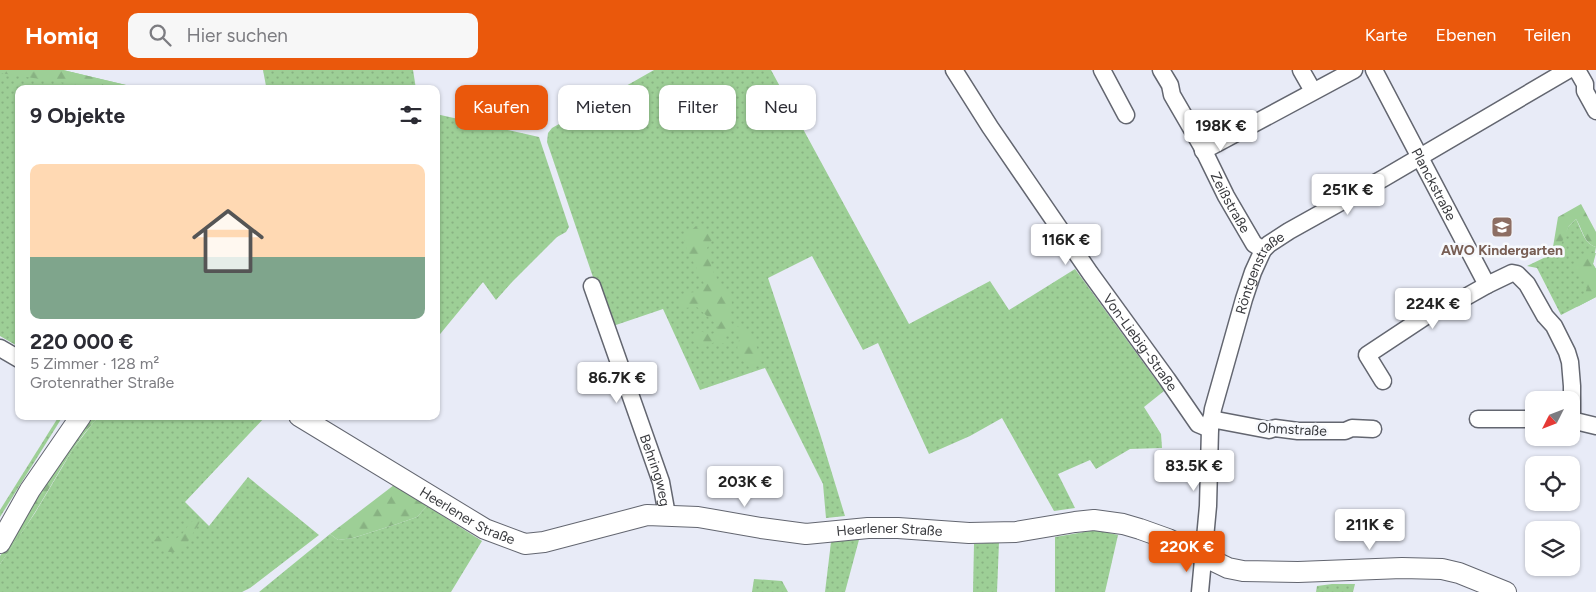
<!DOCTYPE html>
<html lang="de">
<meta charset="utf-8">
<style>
body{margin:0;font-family:Figtree,sans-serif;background:#f7f7f7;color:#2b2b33;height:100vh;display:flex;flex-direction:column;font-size:19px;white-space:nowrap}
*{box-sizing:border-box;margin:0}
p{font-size:16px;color:#7c7c81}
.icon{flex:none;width:28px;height:28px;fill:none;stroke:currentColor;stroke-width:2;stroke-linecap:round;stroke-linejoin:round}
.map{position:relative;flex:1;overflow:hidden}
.drawer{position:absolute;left:15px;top:15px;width:425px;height:335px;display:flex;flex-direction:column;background:#fff;border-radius:10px;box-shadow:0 1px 4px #0004}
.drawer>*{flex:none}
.guide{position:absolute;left:455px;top:15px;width:475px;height:45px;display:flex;gap:10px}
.needle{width:32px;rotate:228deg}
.tools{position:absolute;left:1525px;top:321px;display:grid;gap:10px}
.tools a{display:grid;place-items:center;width:55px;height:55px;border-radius:10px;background:#fff;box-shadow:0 1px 4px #0004;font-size:25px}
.price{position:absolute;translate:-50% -42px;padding:0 11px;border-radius:5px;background:#fff;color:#222;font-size:16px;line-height:32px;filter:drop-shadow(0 1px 2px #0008)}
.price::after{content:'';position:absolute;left:50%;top:30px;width:15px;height:11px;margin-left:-8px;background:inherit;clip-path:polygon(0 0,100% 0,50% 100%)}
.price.selected{background:#ea580c;color:#fff}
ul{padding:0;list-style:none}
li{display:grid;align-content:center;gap:10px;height:265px;padding:0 15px}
li span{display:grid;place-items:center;height:155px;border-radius:10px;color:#555}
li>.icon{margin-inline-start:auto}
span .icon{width:90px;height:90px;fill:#fffc;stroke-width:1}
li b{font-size:21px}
h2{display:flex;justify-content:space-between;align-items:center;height:60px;padding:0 15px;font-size:21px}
.tag{padding:0 18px;border-radius:10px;background:#fff;box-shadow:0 1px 4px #0004;font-size:18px;line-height:45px}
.tag.selected{background:#ea580c;color:#fff}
header{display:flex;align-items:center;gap:30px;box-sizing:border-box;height:70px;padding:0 25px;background:#ea580c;color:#fff}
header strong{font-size:24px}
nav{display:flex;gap:28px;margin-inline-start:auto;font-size:18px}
.search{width:350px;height:45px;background:#f7f7f7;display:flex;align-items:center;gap:12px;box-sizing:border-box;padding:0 18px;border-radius:10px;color:#7c7c81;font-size:19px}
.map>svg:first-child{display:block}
.green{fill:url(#green-dots)}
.forest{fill:url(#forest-firs)}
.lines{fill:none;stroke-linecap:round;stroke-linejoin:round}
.minor-casing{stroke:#636670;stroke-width:19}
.major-casing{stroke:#636670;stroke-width:22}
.minor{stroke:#fff;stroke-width:16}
.major{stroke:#fff;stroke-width:20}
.labels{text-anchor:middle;stroke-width:5;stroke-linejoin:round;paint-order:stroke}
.street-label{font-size:14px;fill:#393a3e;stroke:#f7f9fd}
.education-label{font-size:14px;font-weight:bold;fill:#785e54;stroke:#f7f9fd}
</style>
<header>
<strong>Homiq</strong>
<div class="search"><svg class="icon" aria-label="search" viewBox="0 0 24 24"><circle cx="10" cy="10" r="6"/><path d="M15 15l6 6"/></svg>Hier suchen</div>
<nav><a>Karte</a><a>Ebenen</a><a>Teilen</a></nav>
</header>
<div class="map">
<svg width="1596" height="522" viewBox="0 0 1596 522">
<defs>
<pattern id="green-dots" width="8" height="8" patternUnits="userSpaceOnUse" patternTransform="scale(1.25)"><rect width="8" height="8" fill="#9dcf96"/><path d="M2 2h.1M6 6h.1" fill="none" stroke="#88b282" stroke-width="1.8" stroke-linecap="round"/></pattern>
<pattern id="forest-firs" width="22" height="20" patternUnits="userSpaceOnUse" patternTransform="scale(1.25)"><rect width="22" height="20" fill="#9dcf96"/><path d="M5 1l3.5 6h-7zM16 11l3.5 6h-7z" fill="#88b282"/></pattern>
</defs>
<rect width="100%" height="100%" fill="#e8ebf7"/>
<g class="green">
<polygon points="0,0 63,0 126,15 130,19 19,19 19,277 0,266"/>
<polygon points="263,0 413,0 416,19 290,19 266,16"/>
<polygon points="654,0 771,0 909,254 990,211 1009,240 1075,199 1164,321 1144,337 1161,364 1162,378 1130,379 1096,399 1090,390 1058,404 1075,438 1054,441 1002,348 970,366 929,384 878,273 863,280 812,186 768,208 820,364 845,446 826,448 823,414 765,298 700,320 663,239 610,257 547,72 548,63 552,58"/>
<polygon points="140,15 199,19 139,19"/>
<polygon points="436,44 539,67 569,157 566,162 557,167 512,212 496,230 483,212 436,269"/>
<path d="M 1576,149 C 1581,158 1584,174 1596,177 L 1593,194 L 1596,199 L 1596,227 L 1561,245 L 1537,198 L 1527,196 L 1554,183 L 1569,156 Z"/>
<polygon points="59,346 63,346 0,447 0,440"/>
<polygon points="100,346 266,346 185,432 209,456 248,407 319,465 250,518 242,522 0,522 0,494 35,443 73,379 93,353"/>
<polygon points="427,436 482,471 451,522 259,522 330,464 338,470 353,468 397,454 417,447"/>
<polygon points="1096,460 1118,465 1105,522 1055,522 1055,467"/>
<polygon points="860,466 845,522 825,522 831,472"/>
<polygon points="999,472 997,522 973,522 974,474"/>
<polygon points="754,509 782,511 788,522 752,522"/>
<polygon points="1332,514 1355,514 1353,522 1316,522 1317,516"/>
</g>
<g class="forest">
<polygon points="0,0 63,0 126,15 130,19 106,19 0,3"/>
<path d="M 1581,134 L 1596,162 L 1596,177 C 1584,174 1582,158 1576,149 L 1569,156 L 1558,181 L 1552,183 L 1558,147 Z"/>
<path d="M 696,156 L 702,157 L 714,167 L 707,178 C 709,185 710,194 713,201 C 717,211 728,220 731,227 C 734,238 727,242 732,254 L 747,261 L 754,268 L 761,291 L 754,297 L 749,297 C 739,288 733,279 741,267 L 738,261 L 734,259 L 726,265 L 726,272 L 719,275 L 715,272 L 700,279 L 693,271 L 693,264 L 698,261 L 712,264 L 717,261 L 718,256 L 697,237 L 684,238 L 679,231 L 682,224 L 701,221 L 705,217 C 701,201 684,182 684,167 Z"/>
<polygon points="1596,183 1593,194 1596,199 1596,227 1577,237 1584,228 1588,214 1575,198 1574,194 1585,184"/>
<path d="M 92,346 L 100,346 C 76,369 60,401 43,429 C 30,451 15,473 0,494 L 0,486 L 24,450 L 27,439 L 85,353 Z"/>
<polygon points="394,415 427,436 417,447 397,454 353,468 338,470 330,464"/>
<path d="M 197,449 L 201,450 L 183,480 C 170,484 162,483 154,471 L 159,465 L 173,470 C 188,464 184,454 197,449 Z"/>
</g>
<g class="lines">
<g class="minor-casing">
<g id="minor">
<path id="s1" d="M 954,0 L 990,57 L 1090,203 L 1167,309 L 1198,354 L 1210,359"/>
<polyline points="1102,0 1126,45"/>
<path id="s2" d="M 1161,0 L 1170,15 L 1172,25 L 1201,75 L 1226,126 L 1254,174 L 1263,180"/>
<polyline points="1301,0 1313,21"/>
<path id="s3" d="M 1374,0 L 1487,215 L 1512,203 L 1517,204 L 1527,214 L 1545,246 L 1554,256 L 1567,282 L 1570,292 L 1572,316 L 1572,350"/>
<polyline points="1577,0 1585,14 1585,21 1596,41"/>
<polyline points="1203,81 1354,0"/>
<path id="s4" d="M 592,216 L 661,412 L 667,445"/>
<polyline points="0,278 19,289"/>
<polyline points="1383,311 1367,285 1438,238 1448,237 1487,215"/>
<polyline points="1211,349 1269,360 1275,358 1298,361 1345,361 1352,358 1373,359"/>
<polyline points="1478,349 1534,349"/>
<polyline points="1571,350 1596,356"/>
<path id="s5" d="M 1200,522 L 1208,436 L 1210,359 L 1213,339 L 1244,229 L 1253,202 L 1263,180 L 1269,174 L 1289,161 L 1384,108 L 1568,0"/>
</g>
</g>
<g class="major-casing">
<g id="major">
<path id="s6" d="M 299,346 L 485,459 L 525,474 L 544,472 L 647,445 L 698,447 L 761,458 L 806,464 L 868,458 L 898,458 L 969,463 L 1016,462 L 1075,452 L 1094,450 L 1123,454 L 1140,459 L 1168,469 L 1228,498 L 1243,501 L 1298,502 L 1402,498 L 1442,499 L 1459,503 L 1506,522"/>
<polyline points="0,473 30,420 81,346"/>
</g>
</g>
<use href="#minor" class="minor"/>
<use href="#major" class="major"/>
</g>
<defs>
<g id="school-square" transform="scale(1.125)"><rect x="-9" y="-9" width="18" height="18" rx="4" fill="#8d6e63" stroke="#f7f9fd"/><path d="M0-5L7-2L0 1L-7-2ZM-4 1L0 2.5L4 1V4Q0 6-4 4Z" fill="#fff"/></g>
</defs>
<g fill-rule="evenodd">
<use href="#school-square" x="1502" y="157"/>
</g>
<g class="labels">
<g class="street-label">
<text dy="5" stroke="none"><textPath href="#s3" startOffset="129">Planckstraße</textPath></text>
<text dy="5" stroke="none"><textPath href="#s2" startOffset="150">Zeißstraße</textPath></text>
<text dy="5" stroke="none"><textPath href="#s5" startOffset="329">Röntgenstraße</textPath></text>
<text dy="5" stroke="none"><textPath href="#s1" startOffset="330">Von-Liebig-Straße</textPath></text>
<text transform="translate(1292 359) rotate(3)" y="5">Ohmstraße</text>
<text dy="5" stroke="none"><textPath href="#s4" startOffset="195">Behringweg</textPath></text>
<text dy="5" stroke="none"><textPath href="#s6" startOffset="196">Heerlener Straße</textPath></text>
<text dy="5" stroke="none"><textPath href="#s6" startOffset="630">Heerlener Straße</textPath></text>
</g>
<g class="education-label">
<text x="1502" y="185">AWO Kindergarten</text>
</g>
</g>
</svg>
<div class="tools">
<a><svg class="needle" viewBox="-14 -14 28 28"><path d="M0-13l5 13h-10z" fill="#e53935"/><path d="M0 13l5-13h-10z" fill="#7c7c81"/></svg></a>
<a><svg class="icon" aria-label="locate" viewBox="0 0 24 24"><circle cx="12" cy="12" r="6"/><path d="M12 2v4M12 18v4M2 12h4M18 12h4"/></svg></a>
<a><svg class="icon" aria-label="layers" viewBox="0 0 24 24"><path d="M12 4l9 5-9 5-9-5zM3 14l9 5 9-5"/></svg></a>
</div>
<b class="price" style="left:1221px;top:82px">198K €</b>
<b class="price" style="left:1348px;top:146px">251K €</b>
<b class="price" style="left:1066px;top:196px">116K €</b>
<b class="price" style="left:1433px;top:260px">224K €</b>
<b class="price" style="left:617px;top:334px">86.7K €</b>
<b class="price" style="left:1194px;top:422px">83.5K €</b>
<b class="price" style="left:745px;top:438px">203K €</b>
<b class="price" style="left:1370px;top:481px">211K €</b>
<b class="price selected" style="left:1187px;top:503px">220K €</b>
<div class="guide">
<a class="tag selected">Kaufen</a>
<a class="tag">Mieten</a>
<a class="tag">Filter</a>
<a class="tag">Neu</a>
</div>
<section class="drawer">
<h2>9 Objekte<svg class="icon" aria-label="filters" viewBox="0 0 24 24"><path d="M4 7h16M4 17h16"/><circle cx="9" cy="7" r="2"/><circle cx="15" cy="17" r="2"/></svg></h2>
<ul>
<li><span style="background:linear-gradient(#ffd9b3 60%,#7fa58c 0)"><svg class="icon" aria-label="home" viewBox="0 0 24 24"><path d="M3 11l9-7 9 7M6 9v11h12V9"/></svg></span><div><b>220 000 €</b><p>5 Zimmer · 128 m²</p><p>Grotenrather Straße</p></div></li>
</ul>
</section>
</div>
